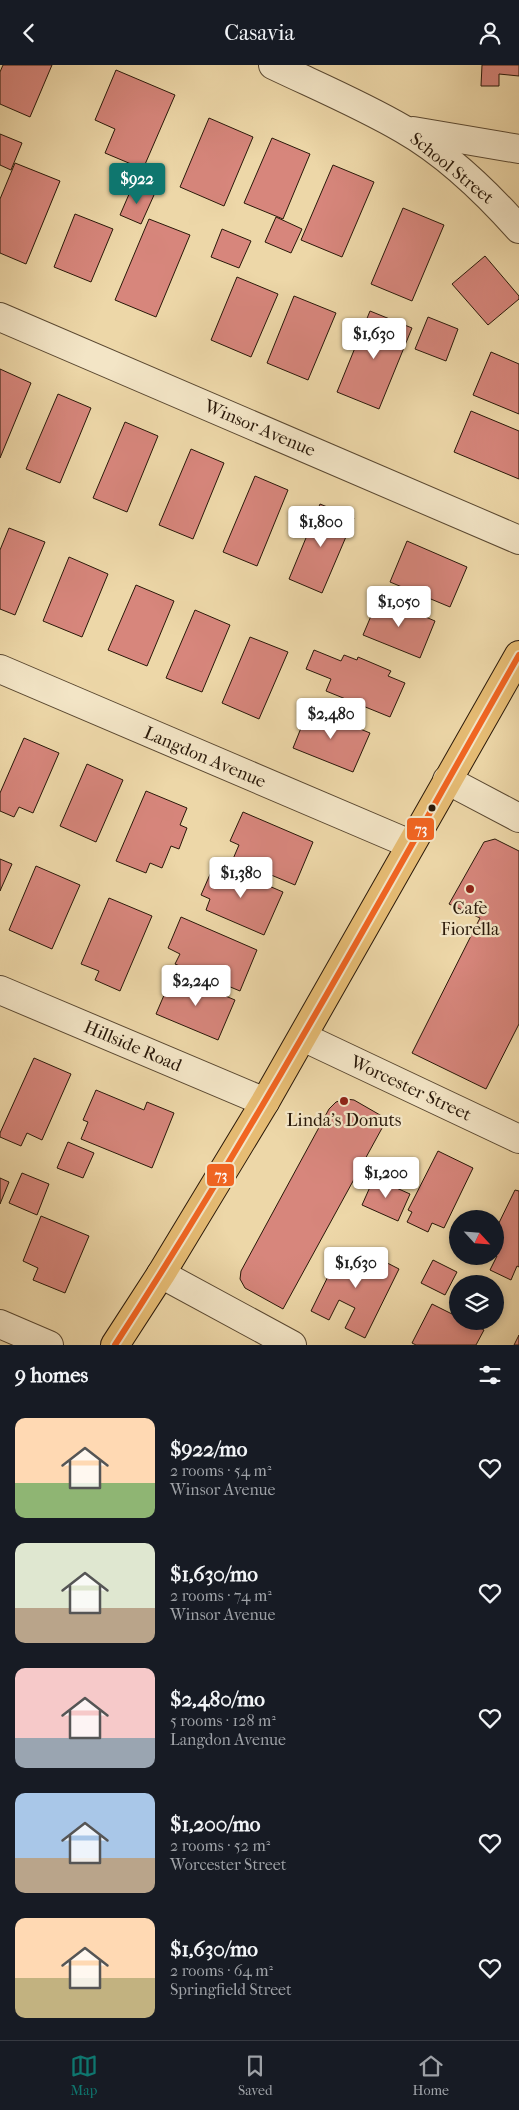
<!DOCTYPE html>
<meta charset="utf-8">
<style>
body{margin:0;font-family:"IM FELL French Canon",serif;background:#20242c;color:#f1f3f6;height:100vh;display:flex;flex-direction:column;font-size:19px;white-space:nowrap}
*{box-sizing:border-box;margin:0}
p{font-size:16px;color:#9ea1a6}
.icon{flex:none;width:28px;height:28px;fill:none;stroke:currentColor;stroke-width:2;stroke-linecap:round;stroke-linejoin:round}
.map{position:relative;height:1280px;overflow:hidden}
.drawer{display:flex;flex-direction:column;background:#171b24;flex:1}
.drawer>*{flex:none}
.needle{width:32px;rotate:116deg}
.fabs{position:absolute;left:449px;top:1145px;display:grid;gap:10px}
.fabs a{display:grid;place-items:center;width:55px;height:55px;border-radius:50%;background:#171b24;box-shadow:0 2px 8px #0003;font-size:25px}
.price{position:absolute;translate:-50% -42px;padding:0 11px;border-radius:5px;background:#fff;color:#222;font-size:16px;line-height:32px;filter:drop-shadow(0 1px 2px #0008)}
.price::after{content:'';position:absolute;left:50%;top:30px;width:15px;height:11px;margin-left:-8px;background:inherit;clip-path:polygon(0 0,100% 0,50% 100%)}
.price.on{background:#0f766e;color:#fff}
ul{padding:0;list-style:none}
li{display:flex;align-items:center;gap:15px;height:125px;padding:0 15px}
li span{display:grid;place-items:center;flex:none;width:140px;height:100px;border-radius:10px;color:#555}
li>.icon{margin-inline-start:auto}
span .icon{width:60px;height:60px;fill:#fffc;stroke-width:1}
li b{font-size:21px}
h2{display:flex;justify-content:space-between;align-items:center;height:60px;padding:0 15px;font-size:21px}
header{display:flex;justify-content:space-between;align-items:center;height:65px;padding:0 15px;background:#171b24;font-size:22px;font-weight:600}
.tab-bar{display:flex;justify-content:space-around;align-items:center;height:70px;border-top:1px solid #363941;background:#171b24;font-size:14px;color:#9ea1a6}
.tab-bar a{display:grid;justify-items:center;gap:2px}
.tab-bar .on{color:#0f766e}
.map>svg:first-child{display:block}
.building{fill:#d7867c;stroke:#291809}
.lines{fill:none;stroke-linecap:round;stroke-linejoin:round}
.minor-casing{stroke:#5a4831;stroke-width:30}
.major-casing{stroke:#291809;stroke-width:30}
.minor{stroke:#f3e5c6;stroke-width:28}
.major{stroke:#e6bc74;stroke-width:28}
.bus-1-casing{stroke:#f3e5c6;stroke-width:10}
.bus-1{stroke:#f26522;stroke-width:6}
.bus-dot{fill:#291809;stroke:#f3e5c6;stroke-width:2}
.poi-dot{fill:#8f2418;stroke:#f3e5c6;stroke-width:2}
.labels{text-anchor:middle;stroke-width:4.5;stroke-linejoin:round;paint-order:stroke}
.street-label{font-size:18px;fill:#291809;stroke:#f3e5c6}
.poi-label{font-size:18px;fill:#291809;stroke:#f3e5c6}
.line-badge{stroke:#f3e5c6;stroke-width:2}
.badge-label{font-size:14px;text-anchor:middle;font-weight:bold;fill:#fff}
</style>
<header><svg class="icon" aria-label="back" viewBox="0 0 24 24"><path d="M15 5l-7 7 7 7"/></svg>Casavia<svg class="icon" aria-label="person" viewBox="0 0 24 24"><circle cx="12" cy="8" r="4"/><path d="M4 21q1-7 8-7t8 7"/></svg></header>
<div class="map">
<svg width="519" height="1280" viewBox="0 0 519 1280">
<rect width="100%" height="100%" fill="#edd7a8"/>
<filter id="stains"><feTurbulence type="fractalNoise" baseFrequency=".004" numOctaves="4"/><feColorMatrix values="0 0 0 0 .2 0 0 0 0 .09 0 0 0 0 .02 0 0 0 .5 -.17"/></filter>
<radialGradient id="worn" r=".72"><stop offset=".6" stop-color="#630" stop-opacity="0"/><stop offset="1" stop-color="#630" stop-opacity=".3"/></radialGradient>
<g class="building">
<polygon points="3,0 52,0 30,52 0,39 0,7"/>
<polygon points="482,0 519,0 519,11 499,9 499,21 481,21"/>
<polygon points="116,5 175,30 143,104 105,88 115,64 95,55"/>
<polygon points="209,53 253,72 224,141 180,122"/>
<polygon points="0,69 22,78 11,105 0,100"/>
<polygon points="272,73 310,89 283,154 244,138"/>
<polygon points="15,98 60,116 26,199 0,188 0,134"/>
<polygon points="333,100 374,117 342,192 301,175"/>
<polygon points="133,120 154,130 141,159 120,150"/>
<polygon points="403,143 444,160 412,236 371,219"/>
<polygon points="75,149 113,164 91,217 54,202"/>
<polygon points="276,152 302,164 291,188 265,177"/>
<polygon points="149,154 190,170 156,252 115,235"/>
<polygon points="222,164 251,176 239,203 211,192"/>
<polygon points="485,191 519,231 519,234 488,260 452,219"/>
<polygon points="237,212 278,229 251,292 211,275"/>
<polygon points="294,231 336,248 308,315 267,298"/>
<polygon points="370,246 412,263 379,344 337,327"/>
<polygon points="428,252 458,264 446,296 415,284"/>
<polygon points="491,287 519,299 519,349 473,330"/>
<polygon points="0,304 31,318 0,393"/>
<polygon points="58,329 91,343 60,418 26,404"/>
<polygon points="471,346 519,366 519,414 454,387"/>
<polygon points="125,357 158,371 127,447 93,433"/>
<polygon points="191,384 224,398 193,474 159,460"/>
<polygon points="255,411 288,425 257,501 223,487"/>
<polygon points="320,439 354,453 322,528 289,514"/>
<polygon points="9,463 45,477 15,550 0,544 0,485"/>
<polygon points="407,476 467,502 450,542 390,517"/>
<polygon points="69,492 108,509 82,572 43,556"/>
<polygon points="136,520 174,536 147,601 108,585"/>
<polygon points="379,532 435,556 420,593 363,570"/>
<polygon points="195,545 230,560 202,627 166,613"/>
<polygon points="250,572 288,587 259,654 222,638"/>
<polygon points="314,585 341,596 344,590 357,595 358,592 391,606 388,611 405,618 390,652 326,626 331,614 306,604"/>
<polygon points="309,643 370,668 353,707 293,683"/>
<polygon points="24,673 59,688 33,748 19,742 14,752 0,746 0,728"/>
<polygon points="87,699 123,715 96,777 60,761"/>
<polygon points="146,726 187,743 180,760 187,763 179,784 171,781 162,803 150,798 146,808 116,796"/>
<polygon points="243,747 313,777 295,820 233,794 239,780 230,776"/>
<polygon points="495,774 519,786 519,959 486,1024 412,988 480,853 449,839 484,777"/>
<polygon points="0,794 12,799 0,826"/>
<polygon points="215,798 283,827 264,870 206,845 210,834 201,830"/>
<polygon points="36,801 80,820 52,884 9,865"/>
<polygon points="109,833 152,851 120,926 95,915 99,906 81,899"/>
<polygon points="181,852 257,885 240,926 175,899 180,889 168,883"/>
<polygon points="173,909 235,935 218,975 156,949"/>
<polygon points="34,993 71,1009 42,1075 27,1068 21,1081 0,1072 0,1068"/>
<polygon points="96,1025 144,1045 147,1037 174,1048 152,1103 81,1074 88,1057 83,1055"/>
<polygon points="346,1034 354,1035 387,1054 283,1244 245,1223 240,1214 241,1206 329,1044 336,1037"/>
<polygon points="68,1077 94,1088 83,1113 57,1103"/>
<polygon points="438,1086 473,1103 444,1163 432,1158 428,1167 407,1157 412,1147 408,1145"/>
<polygon points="22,1108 49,1119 37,1150 9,1138"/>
<polygon points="0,1113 9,1117 0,1139"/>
<polygon points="374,1113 410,1129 398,1156 362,1140"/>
<polygon points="515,1125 519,1126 519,1202 517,1201 511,1215 490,1205 497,1191 495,1190 495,1166"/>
<polygon points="41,1151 89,1171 65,1228 33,1215 38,1203 23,1196"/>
<polygon points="342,1183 355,1189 358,1183 399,1204 365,1273 345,1263 355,1243 339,1235 329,1255 311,1246"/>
<polygon points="433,1195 457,1207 445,1230 421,1218"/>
<polygon points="432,1239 458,1252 458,1256 467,1256 484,1265 476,1280 416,1280 412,1278"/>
<polygon points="519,1270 519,1280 514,1280"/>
</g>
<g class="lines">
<g class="minor-casing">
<g id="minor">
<path d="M 273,0 C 317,21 362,40 403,64 C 447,89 486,127 519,164"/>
<polyline points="413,66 519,84"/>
<polyline points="0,252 519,475"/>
<polyline points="0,604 410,779"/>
<polyline points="447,715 519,753"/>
<polyline points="0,925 265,1037"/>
<polyline points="303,972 519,1074"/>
<polyline points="161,1209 292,1280"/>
<polyline points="0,1259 49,1280"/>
</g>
</g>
<g class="major-casing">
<polyline id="major" points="115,1280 161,1209 265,1037 519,590"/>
</g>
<use href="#minor" class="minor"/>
<use href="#major" class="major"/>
<g class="bus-1-casing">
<path id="bus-1" d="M 115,1280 C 260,1056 387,822 519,590"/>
</g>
<use href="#bus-1" class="bus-1"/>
</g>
<circle class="bus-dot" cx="432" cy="743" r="4.5"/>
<g class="poi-dot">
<circle cx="470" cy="824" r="5"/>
<circle cx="344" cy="1036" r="5"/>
</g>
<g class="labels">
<g class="street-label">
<text transform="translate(452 103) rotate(39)" y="6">School Street</text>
<text transform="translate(260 363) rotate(23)" y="6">Winsor Avenue</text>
<text transform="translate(205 692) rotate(23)" y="6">Langdon Avenue</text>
<text transform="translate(133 981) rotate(23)" y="6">Hillside Road</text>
<text transform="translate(411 1023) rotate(25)" y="6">Worcester Street</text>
</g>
<g class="poi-label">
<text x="470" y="849">Cafe<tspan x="470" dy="21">Fiorella</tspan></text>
<text x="344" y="1061">Linda's Donuts</text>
</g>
</g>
<g class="line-badge">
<rect x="406" y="752" width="29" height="24" rx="5" fill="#f26522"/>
<rect x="206" y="1098" width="29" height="24" rx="5" fill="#f26522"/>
</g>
<g class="badge-label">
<text x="421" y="769">73</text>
<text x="221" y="1115">73</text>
</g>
<rect width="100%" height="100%" filter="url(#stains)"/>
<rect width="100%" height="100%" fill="url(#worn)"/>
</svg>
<div class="fabs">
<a><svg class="needle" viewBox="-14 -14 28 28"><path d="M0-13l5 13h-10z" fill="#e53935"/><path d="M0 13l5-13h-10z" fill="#9ea1a6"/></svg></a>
<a><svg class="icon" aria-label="layers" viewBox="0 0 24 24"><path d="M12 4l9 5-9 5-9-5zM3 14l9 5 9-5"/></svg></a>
</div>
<b class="price on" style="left:137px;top:140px">$922</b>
<b class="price" style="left:374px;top:295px">$1,630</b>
<b class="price" style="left:321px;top:483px">$1,800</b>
<b class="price" style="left:399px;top:563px">$1,050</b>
<b class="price" style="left:331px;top:675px">$2,480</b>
<b class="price" style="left:241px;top:834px">$1,380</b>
<b class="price" style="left:196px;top:942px">$2,240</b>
<b class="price" style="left:386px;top:1134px">$1,200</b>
<b class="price" style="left:356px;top:1224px">$1,630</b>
</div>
<section class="drawer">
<h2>9 homes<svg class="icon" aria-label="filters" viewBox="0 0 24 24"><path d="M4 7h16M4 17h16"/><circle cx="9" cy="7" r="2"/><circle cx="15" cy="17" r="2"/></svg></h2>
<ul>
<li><span style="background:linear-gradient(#ffd9b3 65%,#8fb573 0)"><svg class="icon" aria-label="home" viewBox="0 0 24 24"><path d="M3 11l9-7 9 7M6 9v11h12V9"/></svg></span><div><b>$922/mo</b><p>2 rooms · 54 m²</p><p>Winsor Avenue</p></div><svg class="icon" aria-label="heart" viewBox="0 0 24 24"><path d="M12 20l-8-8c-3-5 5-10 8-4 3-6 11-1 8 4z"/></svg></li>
<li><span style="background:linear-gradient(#dfe7d0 65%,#b9a48a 0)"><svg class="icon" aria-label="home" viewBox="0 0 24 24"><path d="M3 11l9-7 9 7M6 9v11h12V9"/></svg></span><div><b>$1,630/mo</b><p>2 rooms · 74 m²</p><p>Winsor Avenue</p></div><svg class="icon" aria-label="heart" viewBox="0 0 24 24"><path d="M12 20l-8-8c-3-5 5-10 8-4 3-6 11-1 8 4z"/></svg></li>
<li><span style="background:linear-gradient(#f6c9c9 70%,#9aa5b1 0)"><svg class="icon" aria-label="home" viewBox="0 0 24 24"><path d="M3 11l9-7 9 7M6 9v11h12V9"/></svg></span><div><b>$2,480/mo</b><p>5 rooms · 128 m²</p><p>Langdon Avenue</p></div><svg class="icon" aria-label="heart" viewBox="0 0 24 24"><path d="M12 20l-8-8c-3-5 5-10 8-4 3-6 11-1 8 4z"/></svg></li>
<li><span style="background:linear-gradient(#a9c7e8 65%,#b9a48a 0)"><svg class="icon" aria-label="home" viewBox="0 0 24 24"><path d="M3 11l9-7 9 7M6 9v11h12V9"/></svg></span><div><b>$1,200/mo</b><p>2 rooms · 52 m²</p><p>Worcester Street</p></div><svg class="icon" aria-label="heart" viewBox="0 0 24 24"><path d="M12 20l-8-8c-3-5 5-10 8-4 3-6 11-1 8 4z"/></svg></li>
<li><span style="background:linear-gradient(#ffd9b3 60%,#c2b280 0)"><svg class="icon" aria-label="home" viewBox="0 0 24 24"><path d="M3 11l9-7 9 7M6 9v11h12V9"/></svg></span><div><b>$1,630/mo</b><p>2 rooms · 64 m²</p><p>Springfield Street</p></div><svg class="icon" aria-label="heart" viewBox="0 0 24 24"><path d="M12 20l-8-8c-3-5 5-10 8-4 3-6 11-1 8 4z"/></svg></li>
</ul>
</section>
<nav class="tab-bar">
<a class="on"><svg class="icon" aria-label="map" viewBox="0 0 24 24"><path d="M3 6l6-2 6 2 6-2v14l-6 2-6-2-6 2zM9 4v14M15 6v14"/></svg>Map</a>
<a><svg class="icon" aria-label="saved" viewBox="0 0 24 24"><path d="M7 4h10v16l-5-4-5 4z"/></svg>Saved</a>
<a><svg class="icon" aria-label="home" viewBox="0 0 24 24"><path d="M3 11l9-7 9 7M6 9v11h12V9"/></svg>Home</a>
</nav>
